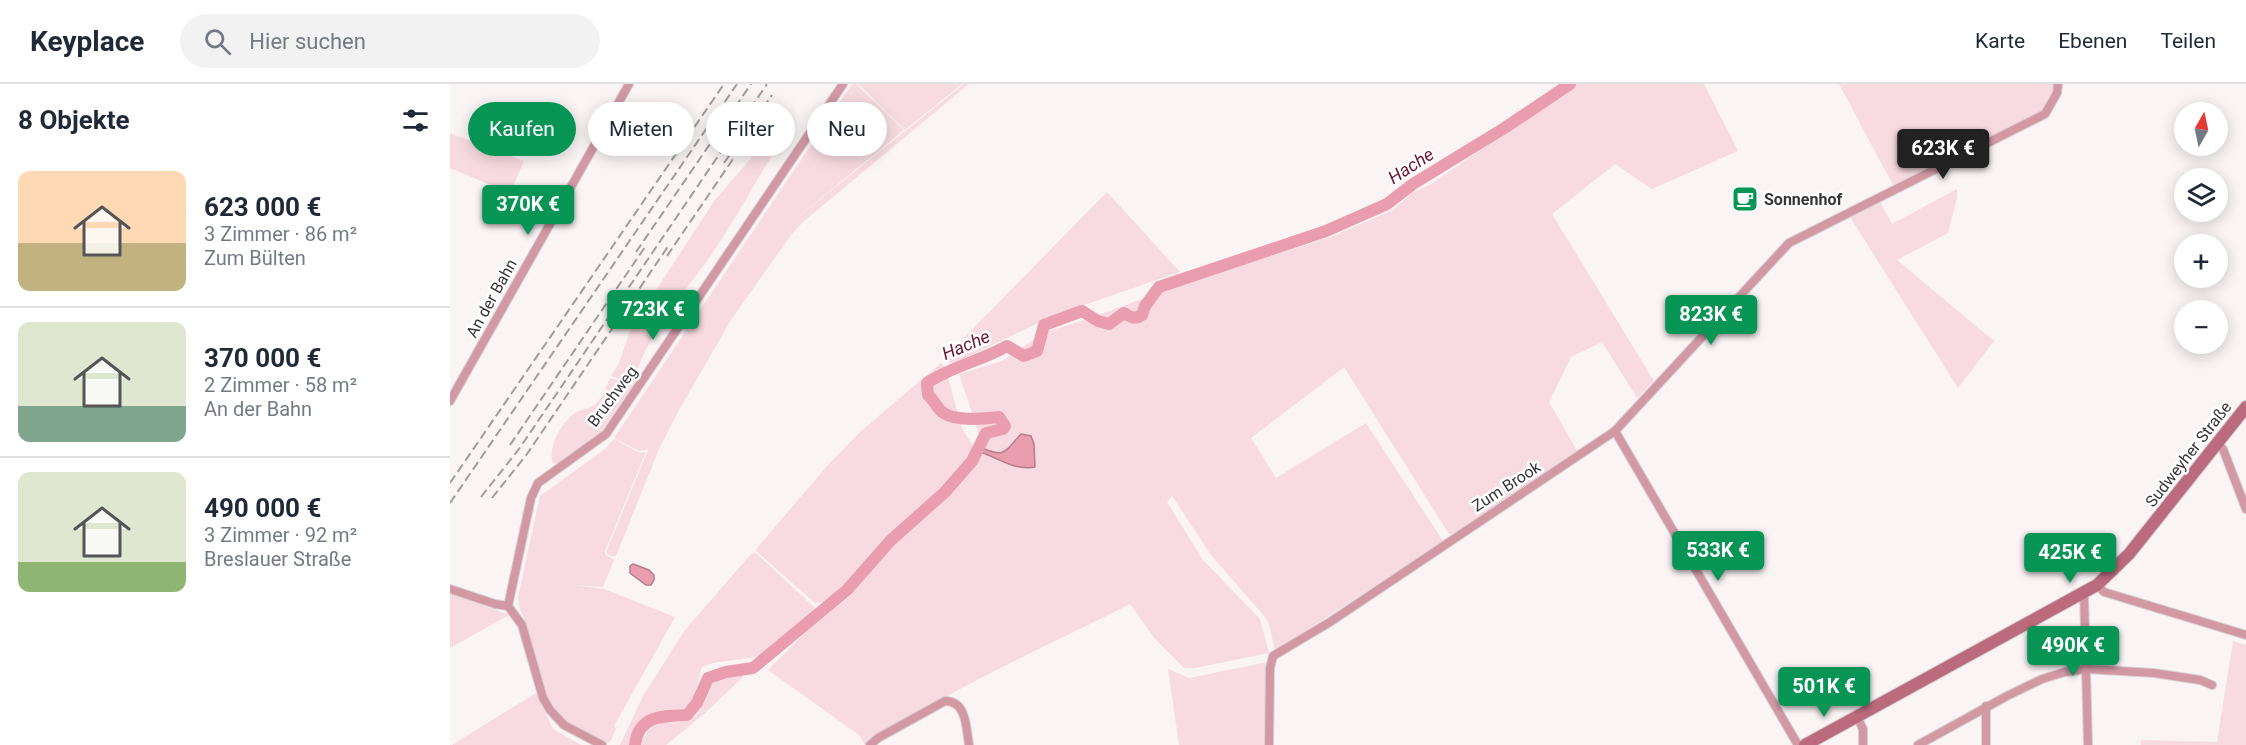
<!DOCTYPE html>
<html lang="de">
<meta charset="utf-8">
<style>
body{margin:0;font-family:Roboto,sans-serif;background:#f2f2f3;color:#1f2937;height:100vh;display:flex;flex-direction:column;font-size:22px;white-space:nowrap}
*{box-sizing:border-box;margin:0}
p{font-size:20px;color:#747a83}
.icon{flex:none;width:33px;height:33px;fill:none;stroke:currentColor;stroke-width:2;stroke-linecap:round;stroke-linejoin:round}
.map{position:relative;flex:1;overflow:hidden}
.sheet{display:flex;flex-direction:column;background:#fff;width:450px}
.sheet>*{flex:none}
.top-card{position:absolute;left:18px;top:18px;width:570px;height:54px;display:flex;gap:12px}
.needle{width:39px;rotate:9deg}
.controls{position:absolute;left:1724px;top:18px;display:grid;gap:12px}
.controls a{display:grid;place-items:center;width:54px;height:54px;border-radius:50%;background:#fff;box-shadow:0 3px 15px #0003;font-size:30px}
.price{position:absolute;translate:-50% -51px;padding:0 14px;border-radius:6px;background:#069555;color:#fff;font-size:20px;line-height:39px;filter:drop-shadow(0 2px 3px #0008)}
.price::after{content:'';position:absolute;left:50%;top:36px;width:18px;height:14px;margin-left:-9px;background:inherit;clip-path:polygon(0 0,100% 0,50% 100%)}
.price.on{background:#222;color:#fff}
ul{padding:0;list-style:none}
li{display:flex;align-items:center;gap:18px;height:150px;padding:0 18px}
li+li{border-top:2px solid #e0e1e3}
li span{display:grid;place-items:center;flex:none;width:168px;height:120px;border-radius:12px;color:#555}
li>.icon{margin-inline-start:auto}
span .icon{width:72px;height:72px;fill:#fffc;stroke-width:1}
li b{font-size:26px}
h2{display:flex;justify-content:space-between;align-items:center;height:72px;padding:0 18px;font-size:26px}
.pill{padding:0 21px;border-radius:27px;background:#fff;box-shadow:0 3px 15px #0003;font-size:21px;line-height:54px}
.pill.on{background:#069555;color:#fff}
header{display:flex;align-items:center;gap:36px;box-sizing:border-box;height:84px;padding:0 30px;background:#fff;border-bottom:2px solid #e0e1e3}
header strong{font-size:28px}
nav{display:flex;gap:33px;margin-inline-start:auto;font-size:21px}
.search{width:420px;height:54px;background:#f2f2f3;display:flex;align-items:center;gap:15px;box-sizing:border-box;padding:0 21px;border-radius:33px;color:#747a83;font-size:22px}
main{display:flex;flex:1;min-height:0}
.map>svg:first-child{display:block}
.green{fill:#f8dbe0}
.water{fill:#ea9dae;stroke:#b57e8a;stroke-width:1.5}
.lines{fill:none;stroke-linecap:round;stroke-linejoin:round}
.river{stroke:#ea9dae;stroke-width:12}
.minor-casing{stroke:#d7d2d3;stroke-width:10}
.secondary-casing{stroke:#d7d2d3;stroke-width:14}
.minor{stroke:#d299a5;stroke-width:8}
.secondary{stroke:#bc6b7e;stroke-width:12}
.rail{stroke:#a09c9d;stroke-width:2;stroke-dasharray:9 4.5;stroke-linecap:butt}
.labels{text-anchor:middle;stroke-width:5;stroke-linejoin:round;paint-order:stroke}
.poi-label{font-size:16px;font-weight:bold;fill:#383536;stroke:#fff;text-anchor:start}
.street-label{font-size:16px;fill:#383536;stroke:#fff}
.water-label{font-size:18px;font-style:italic;fill:#6e1434;stroke:#fff}
</style>
<header>
<strong>Keyplace</strong>
<div class="search"><svg class="icon" aria-label="search" viewBox="0 0 24 24"><circle cx="10" cy="10" r="6"/><path d="M15 15l6 6"/></svg>Hier suchen</div>
<nav><a>Karte</a><a>Ebenen</a><a>Teilen</a></nav>
</header>
<main>
<section class="sheet">
<h2>8 Objekte<svg class="icon" aria-label="filters" viewBox="0 0 24 24"><path d="M4 7h16M4 17h16"/><circle cx="9" cy="7" r="2"/><circle cx="15" cy="17" r="2"/></svg></h2>
<ul>
<li><span style="background:linear-gradient(#ffd9b3 60%,#c2b280 0)"><svg class="icon" aria-label="home" viewBox="0 0 24 24"><path d="M3 11l9-7 9 7M6 9v11h12V9"/></svg></span><div><b>623 000 €</b><p>3 Zimmer · 86 m²</p><p>Zum Bülten</p></div></li>
<li><span style="background:linear-gradient(#dfe7d0 70%,#7fa58c 0)"><svg class="icon" aria-label="home" viewBox="0 0 24 24"><path d="M3 11l9-7 9 7M6 9v11h12V9"/></svg></span><div><b>370 000 €</b><p>2 Zimmer · 58 m²</p><p>An der Bahn</p></div></li>
<li><span style="background:linear-gradient(#dfe7d0 75%,#8fb573 0)"><svg class="icon" aria-label="home" viewBox="0 0 24 24"><path d="M3 11l9-7 9 7M6 9v11h12V9"/></svg></span><div><b>490 000 €</b><p>3 Zimmer · 92 m²</p><p>Breslauer Straße</p></div></li>
</ul>
</section>
<div class="map">
<svg width="1796" height="661" viewBox="0 0 1796 661">
<rect width="100%" height="100%" fill="#faf4f5"/>
<g class="green">
<polygon points="402,0 406,0 454,46 342,138 514,0 519,0 354,137 341,151 281,236 229,326 209,365 166,472 160,472 157,470 157,466 198,366 189,367 164,354"/>
<polygon points="408,0 512,0 455,46"/>
<path d="M 1127,0 L 1254,0 L 1288,67 L 1202,105 L 1165,80 L 1102,130 L 1204,297 L 1187,314 L 1152,258 L 1121,273 L 1099,318 L 1129,370 L 1003,451 L 999,450 L 894,283 L 801,354 L 826,394 L 916,339 L 993,457 L 825,567 L 819,540 L 814,532 L 761,471 L 722,412 L 717,418 L 753,476 L 810,535 L 819,569 L 745,584 L 734,584 L 705,555 L 680,520 C 591,565 499,605 415,661 L 409,651 L 318,586 L 357,547 L 401,511 L 443,462 L 498,411 L 524,381 L 533,362 L 509,290 L 552,277 L 595,248 L 632,237 L 738,198 L 881,153 L 943,126 L 962,109 L 981,100 Z"/>
<polygon points="1389,0 1604,0 1604,6 1592,27 1443,101"/>
<polygon points="0,49 74,77 60,109 0,84"/>
<path d="M 320,58 L 325,60 L 326,65 C 305,99 286,134 264,167 C 235,209 196,249 183,300 L 161,292 L 169,279 L 185,232 L 208,203 L 265,116 L 314,59 Z"/>
<polygon points="1507,105 1507,114 1498,149 1447,176 1544,257 1508,304 1400,133 1430,118 1442,140"/>
<polygon points="657,108 730,188 605,231 513,275 502,279 494,277 496,272"/>
<path d="M 491,279 L 495,283 L 512,344 L 523,362 C 523,389 458,432 438,451 C 419,468 405,492 385,510 C 379,516 374,519 365,519 L 306,467 L 307,464 L 378,381 L 410,348 Z"/>
<path d="M 160,294 L 183,301 L 148,352 L 108,380 L 103,379 C 97,363 112,338 125,329 C 130,325 138,326 143,322 C 152,316 156,303 160,294 Z"/>
<path d="M 164,355 L 188,368 L 196,368 L 155,467 L 156,471 L 164,476 L 153,503 L 126,501 L 154,505 L 225,533 L 164,642 L 166,645 L 161,656 L 156,660 C 143,652 127,646 115,637 C 91,620 83,562 74,534 L 70,526 L 68,513 L 90,412 L 155,365 Z"/>
<path d="M 306,469 L 366,525 L 312,572 L 263,579 L 252,583 C 248,594 246,615 237,622 C 233,625 228,626 223,626 C 194,631 189,631 180,661 L 170,661 L 193,612 L 235,546 L 301,470 Z"/>
<polygon points="0,509 59,531 0,564"/>
<polygon points="1783,557 1796,561 1796,661 1691,661 1691,656 1767,658"/>
<polygon points="818,578 815,661 729,661 718,585 739,594"/>
<path d="M 290,591 L 293,592 L 292,594 L 254,630 L 216,661 L 192,661 C 203,622 227,649 245,632 C 254,624 258,608 263,598 Z"/>
<polygon points="86,609 103,645 131,661 2,661"/>
</g>
<g class="water">
<path d="M 571,350 L 581,352 L 584,360 L 585,383 C 564,387 549,374 530,368 L 522,377 L 528,362 C 554,375 554,369 571,350 Z"/>
<polygon points="183,480 199,486 204,491 204,496 201,501 196,501 180,489 180,482"/>
</g>
<g class="lines">
<path class="river" d="M 185,661 C 189,631 212,632 237,631 L 247,619 L 258,594 L 276,588 L 303,584 L 397,506 L 440,457 L 495,408 L 522,377 L 536,349 L 553,345 L 555,342 L 549,333 C 534,335 501,338 490,326 C 485,321 484,316 478,311 L 477,299 C 502,282 531,277 557,262 L 574,272 L 587,267 L 594,241 L 632,227 L 648,237 L 659,240 L 674,229 C 681,233 685,236 692,231 L 695,222 L 709,203 L 876,147 L 937,120 L 963,100 L 1056,43 L 1120,0"/>
<g class="minor-casing">
<g id="minor">
<polyline points="0,317 179,0"/>
<polyline points="1165,347 1348,661"/>
<polyline points="1767,359 1773,365 1796,425"/>
<polyline points="1647,501 1654,508 1796,551"/>
<polyline points="0,505 45,520 58,522"/>
<polyline points="1634,509 1638,661"/>
<polyline points="58,522 81,414 88,399 156,350 393,0"/>
<polyline points="58,522 72,541 93,614 100,626 114,641 152,661"/>
<polyline points="1536,622 1536,661"/>
<polyline points="1407,633 1413,645 1413,661"/>
<path d="M 420,661 L 428,654 L 495,617 C 517,617 516,644 519,661"/>
<polyline points="819,661 820,584 823,572 880,538 1165,347 1339,159 1595,30 1607,9 1608,0"/>
<polyline points="1468,661 1557,612 1592,595 1615,588 1636,585 1704,589 1750,596 1762,601"/>
</g>
</g>
<g class="secondary-casing">
<polyline id="secondary" points="1355,661 1647,501 1679,470 1796,323"/>
</g>
<use href="#minor" class="minor"/>
<use href="#secondary" class="secondary"/>
<g class="rail">
<polyline points="274,79 322,11"/>
<polyline points="186,168 301,0"/>
<polyline points="217,172 283,75"/>
<polyline points="60,361 195,163"/>
<polyline points="0,399 274,0"/>
<polyline points="31,413 69,365 317,0"/>
<polyline points="42,414 77,370 219,161"/>
<polyline points="0,419 287,0"/>
</g>
</g>
<defs>
<g id="cafe-square" transform="scale(1.35)"><rect x="-9" y="-9" width="18" height="18" rx="4" fill="#069555" stroke="#fff"/><path d="M-5.5-4.5H6V0H3Q3 3.5 0 3.5H-2.5Q-5.5 3.5-5.5 0ZM3-3.2v2h1.7v-2ZM-6 4.5H4V6H-6Z" fill="#fff"/></g>
</defs>
<g fill-rule="evenodd">
<use href="#cafe-square" x="1295" y="115"/>
</g>
<g class="labels">
<g class="poi-label">
<text x="1314" y="121">Sonnenhof</text>
</g>
<g class="street-label">
<text transform="translate(41 214) rotate(-61)" y="6">An der Bahn</text>
<text transform="translate(162 312) rotate(-53)" y="6">Bruchweg</text>
<text transform="translate(1738 370) rotate(-52)" y="6">Sudweyher Straße</text>
<text transform="translate(1056 402) rotate(-33)" y="6">Zum Brook</text>
</g>
<g class="water-label">
<text transform="translate(961 82) rotate(-33)" y="6">Hache</text>
<text transform="translate(516 261) rotate(-23)" y="6">Hache</text>
</g>
</g>
</svg>
<div class="controls">
<a><svg class="needle" viewBox="-14 -14 28 28"><path d="M0-13l5 13h-10z" fill="#e53935"/><path d="M0 13l5-13h-10z" fill="#747a83"/></svg></a>
<a><svg class="icon" aria-label="layers" viewBox="0 0 24 24"><path d="M12 4l9 5-9 5-9-5zM3 14l9 5 9-5"/></svg></a>
<a>+</a>
<a>−</a>
</div>
<b class="price on" style="left:1493px;top:96px">623K €</b>
<b class="price" style="left:78px;top:152px">370K €</b>
<b class="price" style="left:203px;top:257px">723K €</b>
<b class="price" style="left:1261px;top:262px">823K €</b>
<b class="price" style="left:1268px;top:498px">533K €</b>
<b class="price" style="left:1620px;top:500px">425K €</b>
<b class="price" style="left:1623px;top:593px">490K €</b>
<b class="price" style="left:1374px;top:634px">501K €</b>
<div class="top-card">
<a class="pill on">Kaufen</a>
<a class="pill">Mieten</a>
<a class="pill">Filter</a>
<a class="pill">Neu</a>
</div>
</div>
</main>
